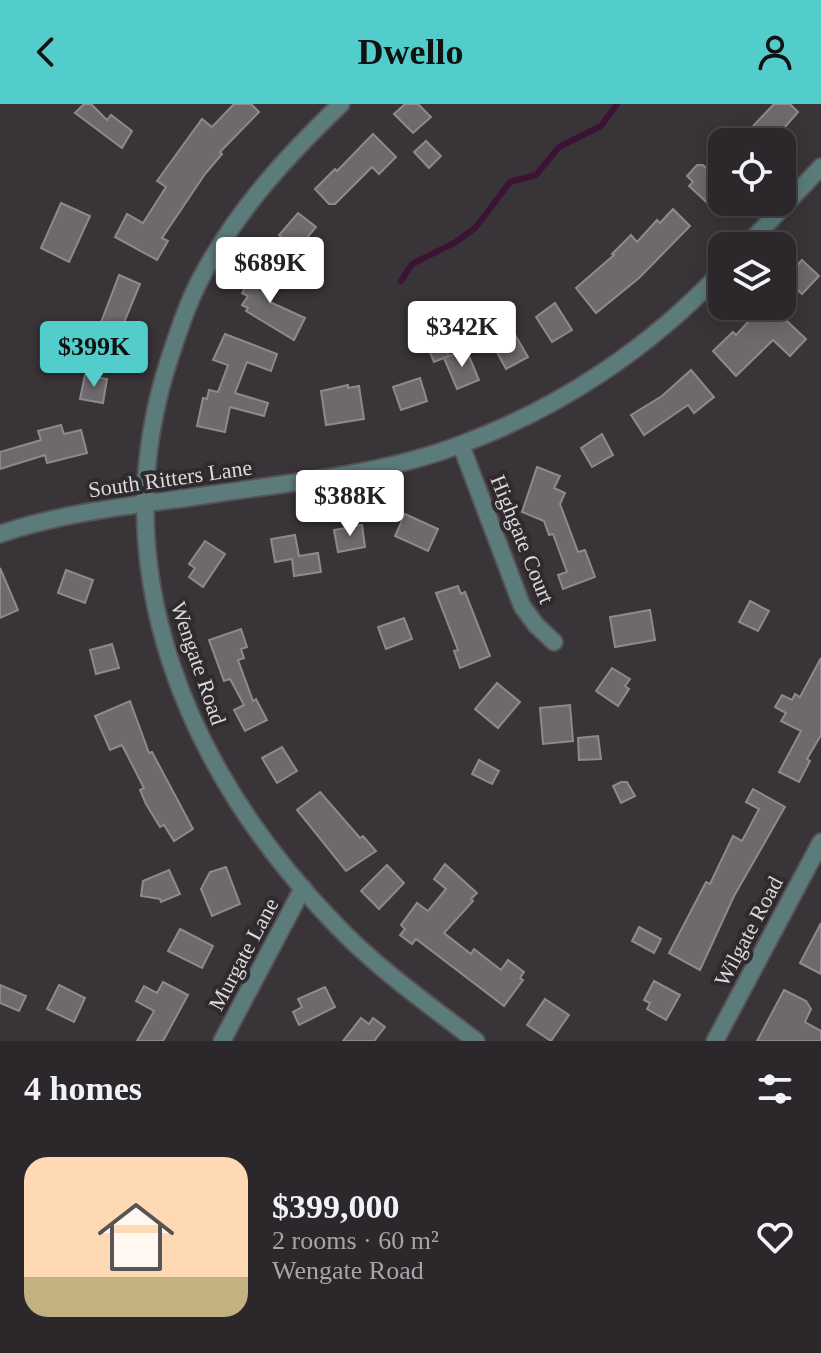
<!DOCTYPE html>
<meta charset="utf-8">
<style>
body{margin:0;font-family:Georgia,serif;background:#373336;color:#f1f3f6;height:100vh;display:flex;flex-direction:column;font-size:30px;white-space:nowrap}
*{box-sizing:border-box;margin:0}
p{font-size:26px;color:#a6a5a8}
.icon{flex:none;width:44px;height:44px;fill:none;stroke:currentColor;stroke-width:2;stroke-linecap:round;stroke-linejoin:round}
.map{position:relative;height:937px;overflow:hidden}
.sheet{display:flex;flex-direction:column;background:#2b272a;flex:1}
.sheet>*{flex:none}
.tools{position:absolute;left:708px;top:24px;display:grid;gap:16px}
.tools a{display:grid;place-items:center;width:88px;height:88px;border-radius:16px;background:#2b272a;box-shadow:0 4px 20px #0003,0 0 0 2px #474447;font-size:40px}
.price{position:absolute;translate:-50% -68px;padding:0 18px;border-radius:8px;background:#fff;color:#222;font-size:26px;line-height:52px;filter:drop-shadow(0 2px 4px #0008)}
.price::after{content:'';position:absolute;left:50%;top:48px;width:24px;height:18px;margin-left:-12px;background:inherit;clip-path:polygon(0 0,100% 0,50% 100%)}
.price.current{background:#52cdcc;color:#111}
ul{padding:0;list-style:none}
li{display:flex;align-items:center;gap:24px;height:200px;padding:0 24px}
li span{display:grid;place-items:center;flex:none;width:224px;height:160px;border-radius:24px;color:#555}
li>.icon{margin-inline-start:auto}
span .icon{width:96px;height:96px;fill:#fffc;stroke-width:1}
li b{font-size:34px}
h2{display:flex;justify-content:space-between;align-items:center;height:96px;padding:0 24px;font-size:34px}
header{display:flex;justify-content:space-between;align-items:center;height:104px;padding:0 24px;background:#52cdcc;color:#111;font-size:36px;font-weight:700}
.map>svg:first-child{display:block}
.lines{fill:none;stroke-linecap:round;stroke-linejoin:round}
.stream{stroke:#3d1335;stroke-width:6}
.building{fill:#6e696d;stroke:#8f898d;stroke-width:2}
.minor-casing{stroke:#565255;stroke-width:20}
.minor{stroke:#5c7c7c;stroke-width:16}
.labels{text-anchor:middle;stroke-width:8;stroke-linejoin:round;paint-order:stroke}
.street-label{font-size:22px;fill:#dcd9db;stroke:#2f2a2e}
</style>
<header><svg class="icon" aria-label="back" viewBox="0 0 24 24"><path d="M15 5l-7 7 7 7"/></svg>Dwello<svg class="icon" aria-label="person" viewBox="0 0 24 24"><circle cx="12" cy="8" r="4"/><path d="M4 21q1-7 8-7t8 7"/></svg></header>
<div class="map">
<svg width="821" height="937" viewBox="0 0 821 937">
<rect width="100%" height="100%" fill="#393438"/>
<g class="lines">
<polyline class="stream" points="401,177 412,160 456,138 476,123 510,78 536,71 559,43 601,22 617,0"/>
</g>
<g class="building">
<polygon points="84,0 91,0 107,16 111,11 132,27 122,44 75,9"/>
<polygon points="234,0 251,0 259,8 220,48 222,50 205,70 162,134 168,137 157,156 115,133 127,110 143,119 166,83 157,77 202,15 212,23"/>
<polygon points="405,0 418,0 431,13 413,29 394,10"/>
<polygon points="774,0 790,0 798,8 772,38 738,38"/>
<polygon points="373,30 396,53 379,70 372,63 335,100 329,100 315,85 335,65 337,67"/>
<polygon points="426,37 441,52 429,64 414,48"/>
<polygon points="697,61 703,61 722,79 722,99 715,106 689,82 693,78 687,72"/>
<polygon points="61,99 90,112 69,158 41,144"/>
<polygon points="673,105 690,122 639,174 596,209 576,184 614,151 612,150 631,131 637,138 657,116 660,119"/>
<polygon points="298,109 316,123 298,145 279,131"/>
<polygon points="802,156 819,172 802,190 785,174"/>
<polygon points="257,164 278,176 268,192 272,195 270,198 305,214 294,236 246,207 248,204 242,201 248,192 242,189"/>
<polygon points="119,171 140,180 113,245 104,242 99,257 84,254 91,228 97,229"/>
<polygon points="555,199 572,226 552,238 536,213"/>
<polygon points="763,202 771,202 806,235 790,252 773,236 736,272 713,247 733,228 736,231"/>
<polygon points="510,222 528,253 506,265 489,234"/>
<polygon points="225,230 277,250 271,267 247,258 235,289 268,299 264,312 230,303 225,328 197,322 203,294 207,295 209,286 218,288 228,261 213,256"/>
<polygon points="442,235 449,252 434,258 427,241"/>
<polygon points="466,245 479,276 457,285 444,254"/>
<polygon points="691,266 714,293 694,309 688,301 644,331 631,311 662,292"/>
<polygon points="85,271 107,275 103,299 80,295"/>
<polygon points="420,274 427,297 401,306 393,283"/>
<polygon points="348,281 348,284 359,282 364,315 326,321 321,287"/>
<polygon points="61,321 64,330 81,326 87,349 47,359 45,351 0,365 0,348 41,336 38,327"/>
<polygon points="602,330 613,351 592,363 581,344"/>
<polygon points="537,363 560,372 554,384 565,389 560,400 578,448 585,446 595,473 563,485 558,471 567,468 553,430 549,431 544,417 522,408"/>
<polygon points="405,410 438,425 428,447 395,432"/>
<polygon points="362,421 365,443 338,448 334,426"/>
<polygon points="295,431 299,452 318,449 321,468 294,472 292,455 275,458 271,435"/>
<polygon points="205,437 225,450 203,483 189,473 195,464 189,460"/>
<polygon points="0,464 18,506 0,514"/>
<polygon points="66,466 93,476 85,499 58,489"/>
<polygon points="458,482 461,490 465,488 490,552 460,564 454,547 458,546 436,489"/>
<polygon points="750,497 769,507 758,527 739,518"/>
<polygon points="650,506 655,536 615,543 610,513"/>
<polygon points="404,514 412,535 386,545 378,523"/>
<polygon points="241,525 247,543 241,545 244,554 238,556 253,597 256,595 267,616 245,627 234,606 244,601 230,575 224,577 209,536"/>
<polygon points="112,540 119,564 96,570 90,546"/>
<polygon points="821,554 821,631 807,655 810,657 799,678 779,668 801,627 781,617 786,609 775,603 782,591 792,596 795,590 800,593"/>
<polygon points="612,564 630,575 625,582 629,585 618,602 596,587"/>
<polygon points="497,579 520,598 498,624 475,605"/>
<polygon points="130,597 149,649 152,648 193,725 174,737 164,721 160,723 146,700 140,686 144,684 122,641 110,646 95,612"/>
<polygon points="570,601 573,637 543,640 540,604"/>
<polygon points="598,632 601,655 579,656 578,634"/>
<polygon points="282,643 297,667 277,679 262,654"/>
<polygon points="479,656 499,667 492,680 472,670"/>
<polygon points="621,678 627,678 635,692 621,699 613,682"/>
<polygon points="753,685 785,703 734,792 700,866 669,849 706,778 710,780 733,732 742,737 759,705 746,698"/>
<polygon points="320,688 360,734 363,732 376,747 346,767 297,706"/>
<polygon points="445,760 477,789 471,795 473,797 444,829 471,850 474,845 501,866 508,856 524,868 520,874 523,876 504,902 416,835 412,840 400,831 405,825 401,821 417,799 428,807 446,785 434,775"/>
<polygon points="387,761 404,779 379,805 361,787"/>
<polygon points="226,763 240,800 212,812 201,785 210,768"/>
<polygon points="169,766 180,790 161,798 160,795 141,792 143,777"/>
<polygon points="821,819 821,870 800,859"/>
<polygon points="639,823 661,835 654,849 632,837"/>
<polygon points="180,825 213,842 202,864 168,847"/>
<polygon points="654,877 680,891 666,916 647,905 650,899 644,896"/>
<polygon points="163,878 188,891 163,937 137,937 154,907 136,897 144,882 157,889"/>
<polygon points="0,881 26,892 19,907 0,899"/>
<polygon points="59,881 85,894 74,918 47,905"/>
<polygon points="325,883 335,903 299,921 293,908 302,903 298,895"/>
<polygon points="784,886 806,897 811,905 805,918 821,927 821,937 757,937"/>
<polygon points="545,895 569,911 551,937 527,921"/>
<polygon points="361,914 369,920 373,914 385,923 374,937 343,937"/>
</g>
<g class="lines">
<g class="minor-casing">
<g id="minor">
<path d="M 341,0 C 286,53 237,106 201,174 C 188,198 179,226 170,253 C 100,465 187,667 336,821 C 378,865 428,900 476,937"/>
<polyline points="746,142 821,63"/>
<polyline points="461,341 522,502 536,521 554,538"/>
<path d="M 0,430 C 67,407 138,401 207,391 C 292,378 382,371 462,340 C 560,304 651,243 722,167"/>
<polyline points="222,937 303,784"/>
<polyline points="715,937 821,738"/>
</g>
</g>
<use href="#minor" class="minor"/>
</g>
<g class="labels">
<g class="street-label">
<text transform="translate(170 374) rotate(-8)" y="8">South Ritters Lane</text>
<text transform="translate(523 435) rotate(68)" y="8">Highgate Court</text>
<text transform="translate(199 559) rotate(71)" y="8">Wengate Road</text>
<text transform="translate(748 827) rotate(-62)" y="8">Wilgate Road</text>
<text transform="translate(243 850) rotate(-62)" y="8">Murgate Lane</text>
</g>
</g>
</svg>
<div class="tools">
<a><svg class="icon" aria-label="locate" viewBox="0 0 24 24"><circle cx="12" cy="12" r="6"/><path d="M12 2v4M12 18v4M2 12h4M18 12h4"/></svg></a>
<a><svg class="icon" aria-label="layers" viewBox="0 0 24 24"><path d="M12 4l9 5-9 5-9-5zM3 14l9 5 9-5"/></svg></a>
</div>
<b class="price" style="left:270px;top:201px">$689K</b>
<b class="price" style="left:462px;top:265px">$342K</b>
<b class="price current" style="left:94px;top:285px">$399K</b>
<b class="price" style="left:350px;top:434px">$388K</b>
</div>
<section class="sheet">
<h2>4 homes<svg class="icon" aria-label="filters" viewBox="0 0 24 24"><path d="M4 7h16M4 17h16"/><circle cx="9" cy="7" r="2"/><circle cx="15" cy="17" r="2"/></svg></h2>
<ul>
<li><span style="background:linear-gradient(#ffd9b3 75%,#c2b280 0)"><svg class="icon" aria-label="home" viewBox="0 0 24 24"><path d="M3 11l9-7 9 7M6 9v11h12V9"/></svg></span><div><b>$399,000</b><p>2 rooms · 60 m²</p><p>Wengate Road</p></div><svg class="icon" aria-label="heart" viewBox="0 0 24 24"><path d="M12 20l-8-8c-3-5 5-10 8-4 3-6 11-1 8 4z"/></svg></li>
</ul>
</section>
